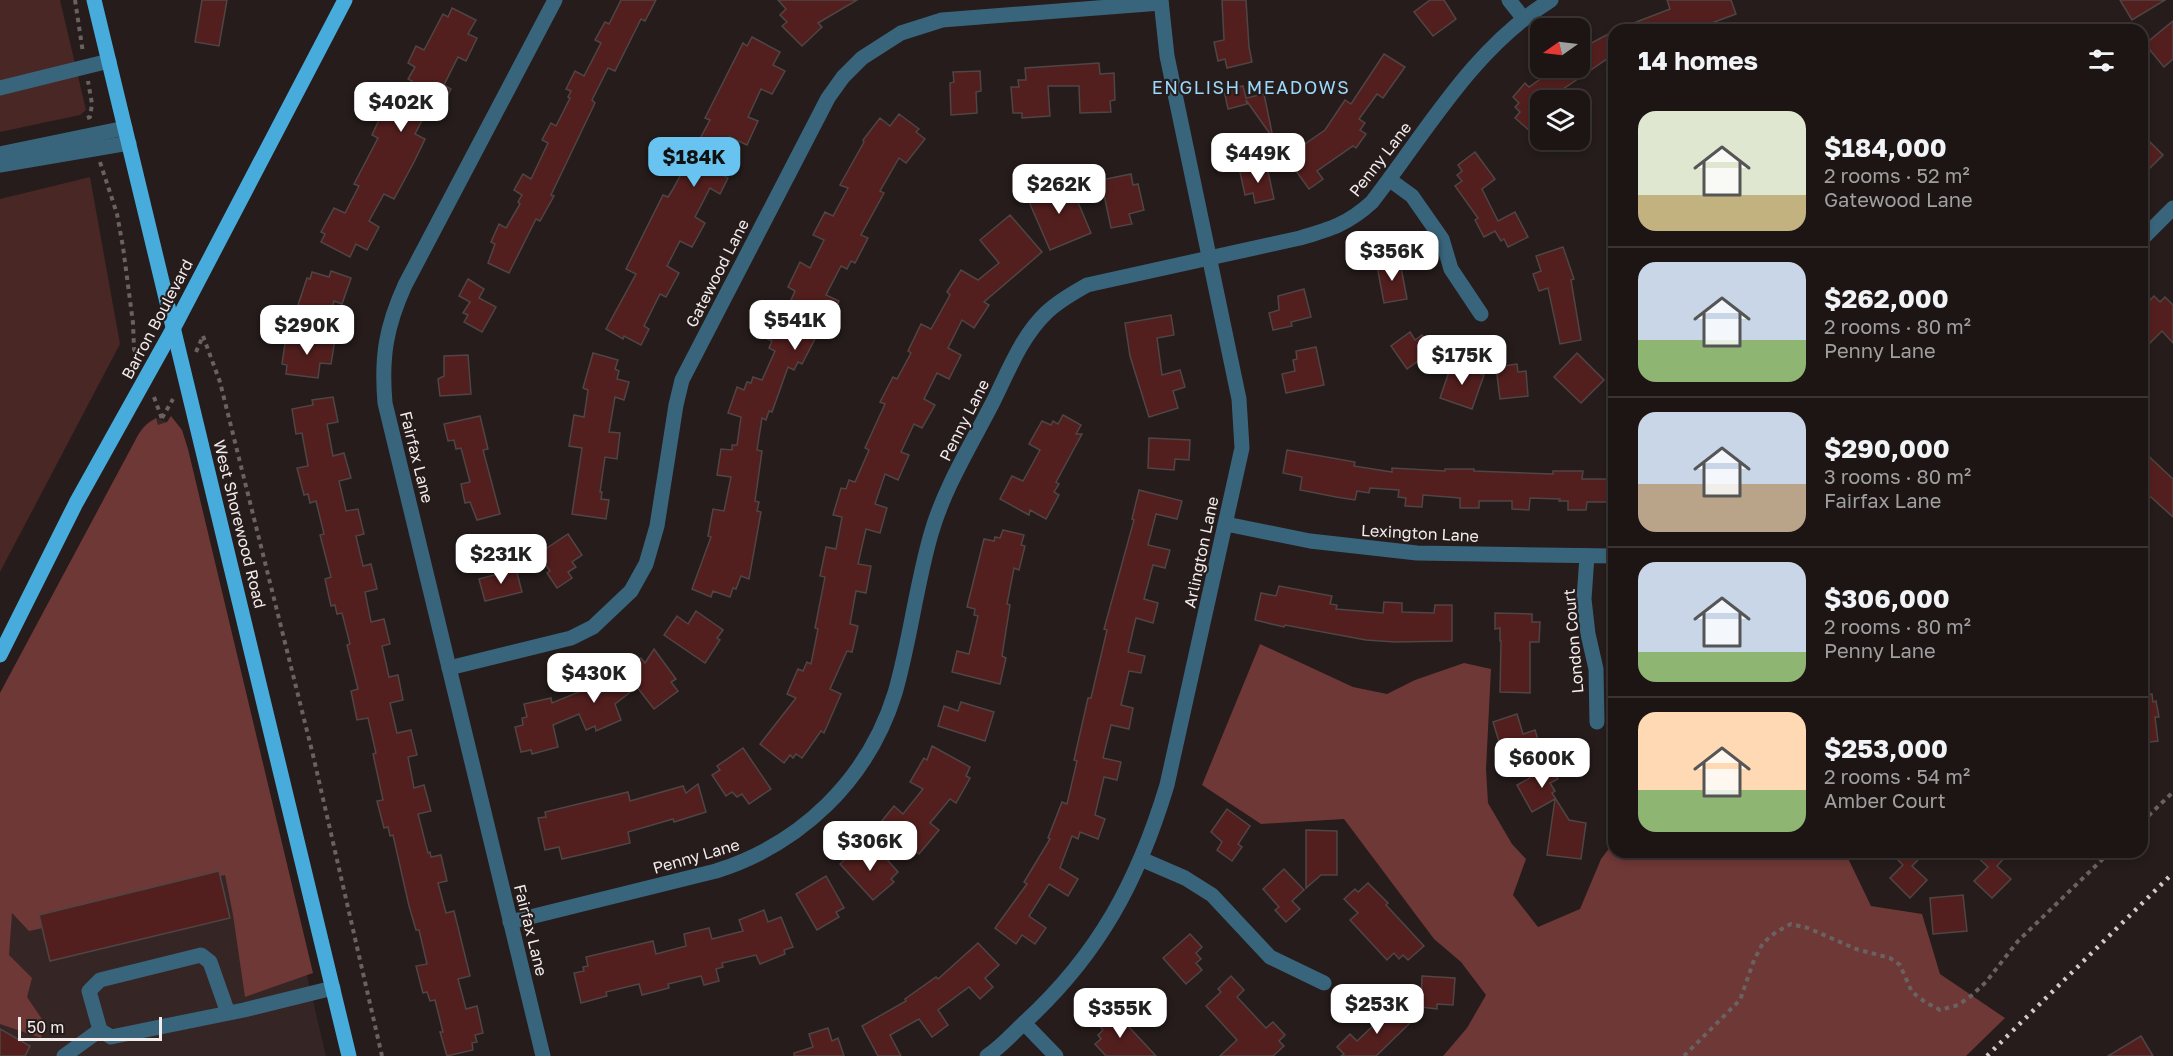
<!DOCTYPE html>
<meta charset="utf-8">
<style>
body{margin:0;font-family:"Golos Text",sans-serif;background:#292222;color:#f1f3f6;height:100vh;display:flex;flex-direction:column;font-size:22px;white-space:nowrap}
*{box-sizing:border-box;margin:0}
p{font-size:20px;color:#a09fa0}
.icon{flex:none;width:33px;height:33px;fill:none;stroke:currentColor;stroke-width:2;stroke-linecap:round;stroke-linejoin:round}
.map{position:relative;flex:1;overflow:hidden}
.sheet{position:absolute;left:1608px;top:24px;width:540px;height:834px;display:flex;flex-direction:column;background:#1c1514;border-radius:18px;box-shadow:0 3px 9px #0003,0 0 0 2px #3a3434}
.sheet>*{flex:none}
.needle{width:39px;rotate:256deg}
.controls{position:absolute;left:1530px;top:18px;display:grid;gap:12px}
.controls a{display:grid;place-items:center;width:60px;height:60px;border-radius:12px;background:#1c1514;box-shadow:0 3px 9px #0003,0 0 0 2px #3a3434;font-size:30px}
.scale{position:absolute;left:18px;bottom:15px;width:144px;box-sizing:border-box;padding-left:6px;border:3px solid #f3ecec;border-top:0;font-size:16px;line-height:21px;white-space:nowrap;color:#f3ecec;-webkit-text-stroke:4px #251c1b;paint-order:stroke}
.price{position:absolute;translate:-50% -51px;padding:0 14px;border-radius:12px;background:#fff;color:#222;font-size:20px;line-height:39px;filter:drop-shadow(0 2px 3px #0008)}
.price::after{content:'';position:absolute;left:50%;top:36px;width:18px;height:14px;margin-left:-9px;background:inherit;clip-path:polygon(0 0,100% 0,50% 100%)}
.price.selected{background:#69c3f1;color:#111}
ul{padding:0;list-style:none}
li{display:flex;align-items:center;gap:18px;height:150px;padding:0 30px}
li+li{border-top:2px solid #3a3434}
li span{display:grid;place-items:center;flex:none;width:168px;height:120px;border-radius:18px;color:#555}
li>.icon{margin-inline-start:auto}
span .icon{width:72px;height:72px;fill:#fffc;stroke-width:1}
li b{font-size:26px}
h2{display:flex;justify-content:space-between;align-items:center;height:72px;padding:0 30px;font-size:26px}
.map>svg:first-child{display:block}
.built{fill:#352625}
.green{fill:#482725}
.forest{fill:#6e3836}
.building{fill:#521f1e;stroke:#4f4544;stroke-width:1.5}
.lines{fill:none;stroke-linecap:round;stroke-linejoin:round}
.path{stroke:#6a6261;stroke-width:4;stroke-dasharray:4.5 4.5;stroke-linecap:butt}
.minor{stroke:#39657c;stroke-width:15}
.major{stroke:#47acdc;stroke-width:15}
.rail{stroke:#d1caca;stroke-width:4.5;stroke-dasharray:3 6;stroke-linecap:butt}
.labels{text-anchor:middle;stroke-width:4.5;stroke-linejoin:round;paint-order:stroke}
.street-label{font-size:16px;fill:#f3ecec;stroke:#251c1b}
.neighbourhood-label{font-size:18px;letter-spacing:1.5px;fill:#9ad9fb;stroke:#251c1b}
</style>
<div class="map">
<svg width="2173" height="1056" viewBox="0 0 2173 1056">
<rect width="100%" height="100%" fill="#251c1b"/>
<polygon class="built" points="156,418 177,426 326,1056 0,1056 0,714"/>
<g class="green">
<polygon points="0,0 60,0 86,110 80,115 0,132"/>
<polygon points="90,177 120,344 0,572 0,199"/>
</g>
<g class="forest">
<path d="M 171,416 L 182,430 L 188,449 L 313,973 L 245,997 L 233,915 L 225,875 L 49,915 L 43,928 L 29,931 L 12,913 L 9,955 L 32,978 L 27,997 L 44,1022 L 41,1038 L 0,1024 L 0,693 L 137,437 C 142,428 147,423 156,418 L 158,425 L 167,422 Z"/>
<polygon points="1260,644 1353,687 1387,694 1415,680 1464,663 1491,669 1486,769 1488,803 1512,844 1526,859 1513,895 1538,927 1580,909 1601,859 1614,842 1614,852 1845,852 1871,906 1922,914 1940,974 2005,1018 1966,1056 1443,1056 1467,1028 1486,995 1461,962 1434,939 1344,819 1261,824 1202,785"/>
</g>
<g class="building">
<polygon points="202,0 227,0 219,46 195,42"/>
<polygon points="621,0 656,0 645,21 641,19 615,71 608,68 592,100 595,103 551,195 554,196 540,221 536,219 509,273 488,263 495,244 491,242 499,224 506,228 520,204 518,202 522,195 514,190 523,174 531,179 548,143 542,140 551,123 556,126 570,98 568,97 571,91 566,89 575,71 584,76 601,43 595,40 605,22 609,24"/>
<polygon points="778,0 857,0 818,23 822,27 802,46 782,26 787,22 780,15 786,9"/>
<polygon points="1222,0 1246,0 1249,47 1252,62 1227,68 1225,59 1218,61 1214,42 1224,40"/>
<polygon points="1430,0 1444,0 1456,19 1433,36 1414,12"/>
<polygon points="1667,0 1731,0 1736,14 1693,30 1622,30 1621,28 1670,9"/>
<polygon points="2120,0 2165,0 2132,20"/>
<polygon points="452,8 476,20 468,34 477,38 466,61 458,57 444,85 451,89 439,112 429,107 415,134 425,139 414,162 394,199 384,194 369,221 379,227 367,250 356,244 350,257 321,242 325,234 321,232 334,208 345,213 359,186 354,184 378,138 372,135 385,107 395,112 412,81 408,79 415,67 408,63 416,46 424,50 443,14 448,17"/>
<polygon points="2173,21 2173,59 2164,67 2145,44"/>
<polygon points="1614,31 1614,54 1547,100 1540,100 1540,121 1531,132 1515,118 1520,112 1515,107 1519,103 1513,97 1525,83 1529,87 1556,68 1580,68 1580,49"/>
<polygon points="752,37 780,52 773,65 785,71 772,94 761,89 748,117 758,121 747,145 730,137 717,162 721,164 717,172 728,178 720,194 710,188 695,217 705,223 692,247 680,241 667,266 679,273 666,297 660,294 644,326 649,329 641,345 624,336 623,339 606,329 636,274 626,269 663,195 668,197 673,189 710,120 705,118 743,43 747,46"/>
<polygon points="1384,54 1405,67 1383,98 1377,94 1359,119 1365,123 1360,130 1366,134 1356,148 1353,146 1317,171 1323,179 1309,189 1286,157 1325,130 1345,100 1351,104"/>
<polygon points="1099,63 1100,74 1114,73 1115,100 1110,101 1111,112 1080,113 1079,86 1048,86 1050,116 1022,118 1022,113 1013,113 1011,87 1019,87 1018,80 1026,80 1025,68"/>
<polygon points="980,71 981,91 976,92 977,113 951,115 950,83 954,82 953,72"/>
<polygon points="1243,86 1246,98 1264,94 1273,138 1246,100 1247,104 1228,109 1224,90"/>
<polygon points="899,114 919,129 916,132 925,139 906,163 899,158 880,191 884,193 861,235 868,238 855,263 851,261 847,269 841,266 826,295 839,301 832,315 806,302 796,320 818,333 802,364 798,362 794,370 788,367 772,412 769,411 766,420 762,418 757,450 762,451 755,501 759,502 757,511 761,512 749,579 741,576 736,589 733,588 730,597 713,591 711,597 692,589 711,537 708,536 713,509 724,511 731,477 717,475 721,449 732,450 732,445 737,445 741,417 728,413 737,387 744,390 747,382 751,383 753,377 762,380 775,351 769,348 772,341 761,336 769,320 779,325 783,318 795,291 788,287 800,262 810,268 824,240 813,235 825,212 833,216 848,188 840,185 864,142 863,140 880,118 890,126"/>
<polygon points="2142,134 2163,155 2142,176"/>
<polygon points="1475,152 1495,179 1482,189 1498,221 1515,212 1528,237 1508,247 1504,239 1501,241 1495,231 1484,237 1475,220 1478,218 1455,186 1462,181 1457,175 1462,171 1458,165"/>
<polygon points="1267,167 1274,199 1255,203 1253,193 1245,195 1240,172"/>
<polygon points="1131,174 1133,185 1138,184 1144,210 1129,214 1132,224 1111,228 1101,180"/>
<polygon points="1069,181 1091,233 1050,250 1027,197"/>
<polygon points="1010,215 1042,252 984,302 989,305 974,328 962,320 948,348 961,355 949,379 937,373 924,399 935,405 922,428 914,424 901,452 909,455 898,480 885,474 875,504 887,508 880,533 866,529 858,564 871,566 866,593 856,591 850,624 858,626 852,652 847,651 830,689 841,694 824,733 821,731 802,758 796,754 793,758 790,755 784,763 760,744 796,698 787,694 798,669 803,671 807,662 811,664 818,629 815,628 825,577 820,576 826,547 836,549 842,517 833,515 841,488 846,489 849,480 855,482 869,450 865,448 885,404 880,402 893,377 897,379 911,353 908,351 921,324 931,329 950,295 947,292 961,270 978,280 999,263 980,240"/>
<polygon points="1563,247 1574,279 1571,280 1581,340 1560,344 1548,288 1539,291 1533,274 1541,271 1536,256"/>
<polygon points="1400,262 1407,299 1384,303 1377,266"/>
<polygon points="331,271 351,278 342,304 334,301 332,308 327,306 325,314 298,305 307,278 310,279 312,272 329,277"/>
<polygon points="468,279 484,289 479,298 496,307 482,332 464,322 468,315 463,313 470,302 459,296"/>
<polygon points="1304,289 1311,317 1291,322 1292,326 1273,330 1269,313 1279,310 1278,296"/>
<polygon points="2154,296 2160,302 2165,297 2173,305 2173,343 2162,331 2142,351 2142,308"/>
<polygon points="1171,315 1174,335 1157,338 1162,375 1180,370 1185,387 1173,391 1178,408 1149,417 1130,356 1125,323"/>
<polygon points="1410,332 1415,340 1422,335 1433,350 1407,369 1391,346"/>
<polygon points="314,336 335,339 331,364 320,363 318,378 286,374 287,365 282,364 286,337 313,341"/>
<polygon points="1316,347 1324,385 1286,393 1282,374 1295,371 1293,360 1297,359 1296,351"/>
<polygon points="593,353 618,360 615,369 619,371 617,379 629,382 624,400 615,397 609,432 620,433 617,459 605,457 600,492 602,492 601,499 609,500 606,519 572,514 582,448 569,446 574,415 584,417 588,390 583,388"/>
<polygon points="1577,353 1604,380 1581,403 1554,377"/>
<polygon points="468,355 471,394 440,396 438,379 444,376 444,356"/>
<polygon points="1452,363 1484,375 1472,409 1440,398"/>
<polygon points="1517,364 1518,372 1526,371 1528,396 1500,399 1496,367"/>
<polygon points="333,397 338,422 327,424 333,456 344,453 351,478 339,481 346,511 358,509 364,534 356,536 363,566 371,564 377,589 365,592 371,622 384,619 390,644 382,646 389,677 398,675 403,700 390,703 397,733 411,730 417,755 408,757 414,788 424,785 431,811 418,814 428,853 430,852 431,857 441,855 447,881 438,883 446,913 454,911 470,976 458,979 466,1009 477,1006 483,1033 475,1035 477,1042 472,1043 473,1050 447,1056 440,1032 443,1032 435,1000 430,1001 427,992 423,993 416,966 427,964 419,930 416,930 409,906 393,835 390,836 388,827 384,828 377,801 383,800 373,754 376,753 368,718 357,720 351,691 358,689 347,645 350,644 342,613 337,614 335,605 331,606 325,579 331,577 320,535 324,534 316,501 310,503 308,494 304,495 297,468 308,466 302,433 296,434 292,409 313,405 312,400"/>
<polygon points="1063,415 1081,425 1076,434 1082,434 1056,482 1059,484 1054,492 1059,495 1046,519 1030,510 1029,515 1000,499 1012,476 1023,481 1040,450 1029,444 1042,421 1051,425 1053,421 1058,424"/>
<polygon points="480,416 488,449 483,450 500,514 477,520 470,502 465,503 461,484 470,482 461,448 456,449 454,440 448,441 444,424"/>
<polygon points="1149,438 1190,440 1189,460 1175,459 1174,470 1148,468"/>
<polygon points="1287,450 1355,462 1354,466 1392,472 1392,468 1445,471 1445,469 1474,469 1474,471 1553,474 1553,471 1583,471 1582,479 1614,479 1614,502 1587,502 1586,510 1568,510 1568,501 1559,501 1560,499 1530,498 1529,510 1512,509 1512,501 1479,501 1479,508 1460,508 1460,498 1423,495 1422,507 1405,506 1406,498 1398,497 1399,490 1370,488 1369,493 1357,491 1355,500 1336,497 1300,490 1302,477 1283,473"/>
<polygon points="2142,450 2173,479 2173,517 2142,489"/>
<polygon points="1139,490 1182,501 1177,519 1156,514 1148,545 1170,550 1165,568 1153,565 1144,599 1158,603 1153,623 1136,618 1128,652 1145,656 1141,673 1129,671 1121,705 1133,708 1129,729 1111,725 1103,758 1121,762 1117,780 1104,777 1095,815 1105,819 1098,839 1080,832 1078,839 1072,836 1060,868 1078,879 1068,896 1049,884 1029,916 1046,928 1035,944 1022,935 1016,944 995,928 1027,884 1024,882 1050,839 1048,838 1062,802 1067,804 1077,761 1074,760 1088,698 1091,698 1107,630 1104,629 1134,520 1132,519"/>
<polygon points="1003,530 1024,535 1021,545 1025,546 1019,570 1014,568 1007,604 1010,605 1002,656 1006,658 1000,684 952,672 957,651 969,654 978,616 974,615 975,609 967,607 984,539 994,541 995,537 1000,538"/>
<polygon points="568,534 582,555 572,562 576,567 568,572 572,578 557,588 547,573 550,571 538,554"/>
<polygon points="516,569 522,592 485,601 479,579"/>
<polygon points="1279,586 1332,596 1330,604 1337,605 1336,609 1383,613 1384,602 1402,603 1402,612 1434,613 1435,605 1452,605 1452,641 1395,642 1366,640 1285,625 1284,627 1255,620 1261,593 1276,596"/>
<polygon points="696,611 723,630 717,638 720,640 705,663 664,635 677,616 688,624"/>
<polygon points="1495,613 1532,614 1532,622 1540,622 1539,642 1530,642 1530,693 1500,692 1501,641 1500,641 1500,628 1495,629"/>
<polygon points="654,649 676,679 671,682 678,691 654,709 637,687 615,704 621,720 596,731 595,726 586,730 579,714 553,725 558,747 532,754 531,750 521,752 515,727 523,725 522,718 527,717 524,704 551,698 552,703 591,687 595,695 624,683 619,674 641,658 645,663"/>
<polygon points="2152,694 2153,702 2156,701 2159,717 2155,717 2158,741 2142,743 2142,695"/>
<polygon points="961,702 994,712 985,741 938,726 944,706 958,711"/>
<polygon points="1517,714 1523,734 1535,730 1546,765 1549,763 1558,779 1550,783 1555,791 1552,793 1569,820 1586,823 1581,859 1547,855 1555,799 1532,812 1517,785 1530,778 1519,743 1501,748 1493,722"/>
<polygon points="932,746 970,767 966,776 970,778 956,803 950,799 930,823 939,830 919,854 881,822 894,806 903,814 923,789 910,782 924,758 927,760"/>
<polygon points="743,748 771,789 749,804 742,794 737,797 732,792 726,796 712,775 720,770 717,766"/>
<polygon points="698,784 706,812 674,822 673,819 628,832 630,843 597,851 562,859 559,847 545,850 538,818 546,817 545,812 628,792 630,801 683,786 686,793"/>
<polygon points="1227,809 1250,826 1238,844 1242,847 1232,861 1217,850 1222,842 1211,832"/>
<polygon points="1306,830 1337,831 1337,875 1321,875 1306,888"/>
<polygon points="857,848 866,858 877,848 898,872 891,879 894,882 873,900 840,864"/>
<polygon points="1890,852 1926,852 1912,866 1927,880 1910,898 1890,878 1903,865"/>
<polygon points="1972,852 2010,852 1997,866 2011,879 1992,898 1974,881 1988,867"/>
<polygon points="1284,869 1304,890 1292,901 1300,909 1286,922 1275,910 1279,907 1263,889"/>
<polygon points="219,871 230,918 50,961 39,915"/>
<polygon points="826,876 844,908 836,912 839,917 817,930 796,894"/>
<polygon points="1368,883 1388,903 1386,905 1424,946 1408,960 1403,955 1399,959 1394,953 1387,960 1350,920 1358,913 1344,899 1355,889 1358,892"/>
<polygon points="1963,895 1967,931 1933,934 1930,898"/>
<polygon points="764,910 768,922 781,917 793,947 784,950 785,954 760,964 756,955 722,963 723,967 716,969 719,981 704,985 701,976 668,984 669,988 642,995 639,984 606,992 607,996 581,1003 574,973 584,971 583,967 588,966 586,957 653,941 656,954 686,946 684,934 709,928 712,939 743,931 739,920"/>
<polygon points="1190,934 1202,947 1196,953 1201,959 1196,963 1202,970 1186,984 1163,958"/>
<polygon points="978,943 999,965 985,978 993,987 980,999 969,987 938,1010 948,1025 932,1037 919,1019 890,1035 901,1056 878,1056 862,1026 906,1001 905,999 936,977 938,979"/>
<polygon points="1231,976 1244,990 1237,997 1266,1028 1273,1022 1285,1035 1279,1041 1284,1046 1273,1056 1220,1056 1237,1040 1206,1006 1221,992 1218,989"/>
<polygon points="1422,976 1455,978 1453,1005 1437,1004 1437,1009 1421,1007"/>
<polygon points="1397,1003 1413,1020 1376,1056 1341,1056 1344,1054 1337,1047 1350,1034 1357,1041"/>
<polygon points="1113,1010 1156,1056 1106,1056 1095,1044 1101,1039 1098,1035 1103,1030 1098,1024"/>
<polygon points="828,1028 832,1041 838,1038 844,1056 794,1056 794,1053 813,1047 809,1034"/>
<polygon points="0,1029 30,1046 25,1056 0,1056"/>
<polygon points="2141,1036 2153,1056 2108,1056"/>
</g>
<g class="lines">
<g class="path">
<polyline points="75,0 83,53"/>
<polyline points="87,118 90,117 92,104 88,81"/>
<polyline points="100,162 117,214 123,247 133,323 134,349 139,360"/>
<polyline points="203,336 220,382 313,755 382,1056"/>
<polyline points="196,352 203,336"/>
<polyline points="154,397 162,419"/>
<polyline points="162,418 173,399"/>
<polyline points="2142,822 2173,792"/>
<polyline points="1684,1056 1740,1000 1754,960 1763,943 1776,932 1791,924 1808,928 1856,949 1890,958 1900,965 1912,992 1925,1002 1940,1010 1958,1005 1971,996 1986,982 2018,941 2110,852"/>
</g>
<g class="minor">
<polyline points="1509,0 1524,19"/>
<polyline points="0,88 109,61"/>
<polyline points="0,154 125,128"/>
<polyline points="0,165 129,143"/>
<polyline points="1390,180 1412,196 1442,239 1451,269 1481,314"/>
<polyline points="2142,239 2173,208"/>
<polyline points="1226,524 1310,541 1417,553 1614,556"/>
<polyline points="1587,556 1584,599 1588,634 1596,669 1597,722"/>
<polyline points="2142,599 2142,601"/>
<polyline points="449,668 571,638 593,627 631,591 646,564 657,526 676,405 682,380 828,98 843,77 862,58 901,33 942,20 1161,3"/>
<polyline points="1141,859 1185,878 1212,895 1270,957 1324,983"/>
<path d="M 510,922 L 716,871 C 801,844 868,780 895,693 C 910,641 916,586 931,534 C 944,488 971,445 993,402 C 1008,372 1021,337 1046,313 C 1058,301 1073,293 1087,285 L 1300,238 C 1331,229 1348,224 1372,202 C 1427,131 1473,48 1551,0"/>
<polyline points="228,1013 210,962 201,955 100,980 89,991 100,1030 111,1037 244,1010 333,988"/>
<polyline points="1024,1023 1056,1056"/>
<polyline points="64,1056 100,1030"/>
<path d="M 543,1056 L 385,403 C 381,357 386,327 405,285 L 555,0"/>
<path d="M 987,1056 C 1001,1047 1013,1033 1025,1022 C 1099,954 1138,881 1167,785 L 1242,448 L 1239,399 L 1167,56 L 1161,0"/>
</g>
<g class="major">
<polyline points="94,0 349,1056"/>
<polyline points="0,655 76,503 173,329 345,0"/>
</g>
<polyline class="rail" points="1987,1056 2173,873"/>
</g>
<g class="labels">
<g class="street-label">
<text transform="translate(1380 159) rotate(-52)" y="6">Penny Lane</text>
<text transform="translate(717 273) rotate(-63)" y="6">Gatewood Lane</text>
<text transform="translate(157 319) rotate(-62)" y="6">Barron Boulevard</text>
<text transform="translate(964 420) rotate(-63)" y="6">Penny Lane</text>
<text transform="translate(417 457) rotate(76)" y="6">Fairfax Lane</text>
<text transform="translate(240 524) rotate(76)" y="6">West Shorewood Road</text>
<text transform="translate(1420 533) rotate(3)" y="6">Lexington Lane</text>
<text transform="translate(1201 552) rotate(-78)" y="6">Arlington Lane</text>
<text transform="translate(1573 641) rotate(-95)" y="6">London Court</text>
<text transform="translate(696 856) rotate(-16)" y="6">Penny Lane</text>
<text transform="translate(531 930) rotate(76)" y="6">Fairfax Lane</text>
</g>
<g class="neighbourhood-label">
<text x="1251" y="94">ENGLISH MEADOWS</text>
</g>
</g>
</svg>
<div class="controls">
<a><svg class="needle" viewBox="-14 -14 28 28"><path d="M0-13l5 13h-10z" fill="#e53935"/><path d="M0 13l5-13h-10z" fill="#a09fa0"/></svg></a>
<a><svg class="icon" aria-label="layers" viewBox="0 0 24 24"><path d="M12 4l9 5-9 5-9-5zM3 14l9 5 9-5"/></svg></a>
</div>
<div class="scale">50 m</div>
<b class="price" style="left:401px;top:133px">$402K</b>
<b class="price" style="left:1258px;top:184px">$449K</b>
<b class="price selected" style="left:694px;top:188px">$184K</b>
<b class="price" style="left:1059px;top:215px">$262K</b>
<b class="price" style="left:1392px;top:282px">$356K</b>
<b class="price" style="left:795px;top:351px">$541K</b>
<b class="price" style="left:307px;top:356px">$290K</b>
<b class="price" style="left:1462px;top:386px">$175K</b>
<b class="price" style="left:501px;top:585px">$231K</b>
<b class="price" style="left:594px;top:704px">$430K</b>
<b class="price" style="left:1542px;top:789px">$600K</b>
<b class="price" style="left:870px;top:872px">$306K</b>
<b class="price" style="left:1377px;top:1035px">$253K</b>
<b class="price" style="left:1120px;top:1039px">$355K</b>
<section class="sheet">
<h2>14 homes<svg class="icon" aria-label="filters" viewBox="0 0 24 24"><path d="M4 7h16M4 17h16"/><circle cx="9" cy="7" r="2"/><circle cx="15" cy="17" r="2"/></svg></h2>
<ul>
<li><span style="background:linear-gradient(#dfe7d0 70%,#c2b280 0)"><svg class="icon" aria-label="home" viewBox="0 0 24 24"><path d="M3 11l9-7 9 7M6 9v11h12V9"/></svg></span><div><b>$184,000</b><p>2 rooms · 52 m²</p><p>Gatewood Lane</p></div></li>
<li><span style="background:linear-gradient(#c9d6e8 65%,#8fb573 0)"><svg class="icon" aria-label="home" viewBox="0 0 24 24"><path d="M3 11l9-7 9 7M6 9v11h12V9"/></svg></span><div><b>$262,000</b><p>2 rooms · 80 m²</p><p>Penny Lane</p></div></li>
<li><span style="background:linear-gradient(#c9d6e8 60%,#b9a48a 0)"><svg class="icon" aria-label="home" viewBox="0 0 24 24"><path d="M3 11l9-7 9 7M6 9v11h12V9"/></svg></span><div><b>$290,000</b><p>3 rooms · 80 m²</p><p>Fairfax Lane</p></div></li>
<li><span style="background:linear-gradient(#c9d6e8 75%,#8fb573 0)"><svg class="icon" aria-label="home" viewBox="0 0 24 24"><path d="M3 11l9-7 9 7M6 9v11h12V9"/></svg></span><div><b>$306,000</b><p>2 rooms · 80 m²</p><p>Penny Lane</p></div></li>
<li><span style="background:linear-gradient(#ffd9b3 65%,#8fb573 0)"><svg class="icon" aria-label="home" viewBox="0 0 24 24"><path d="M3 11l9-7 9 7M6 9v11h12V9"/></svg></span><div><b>$253,000</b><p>2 rooms · 54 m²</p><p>Amber Court</p></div></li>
</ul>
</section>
</div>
